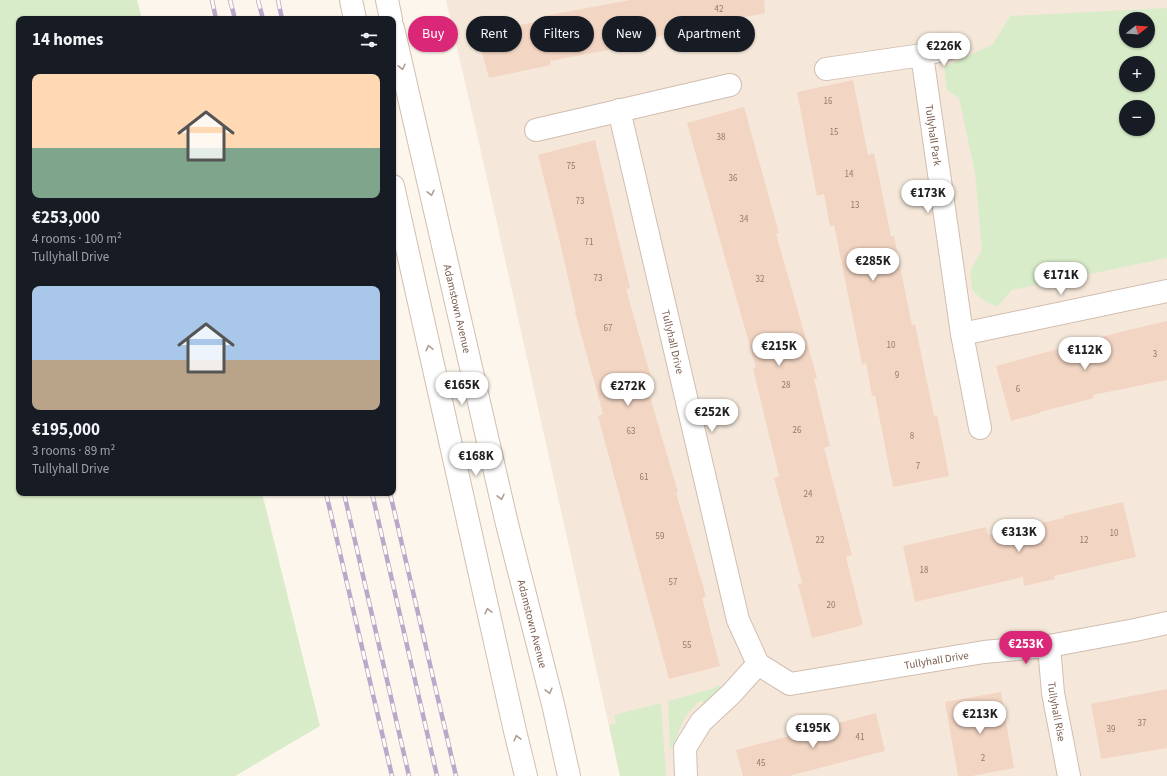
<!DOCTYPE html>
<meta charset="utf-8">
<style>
body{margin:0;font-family:"Source Sans 3",sans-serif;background:#242831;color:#f1f3f6;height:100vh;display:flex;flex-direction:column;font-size:15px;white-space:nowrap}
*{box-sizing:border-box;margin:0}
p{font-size:13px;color:#9ea1a6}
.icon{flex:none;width:22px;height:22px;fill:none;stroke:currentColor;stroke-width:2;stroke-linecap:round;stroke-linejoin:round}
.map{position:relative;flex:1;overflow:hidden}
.panel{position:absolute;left:16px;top:16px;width:380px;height:480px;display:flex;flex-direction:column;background:#171b24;border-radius:8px;box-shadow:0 1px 3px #0004}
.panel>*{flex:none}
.guide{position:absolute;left:408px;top:16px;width:380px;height:36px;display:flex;gap:8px}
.needle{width:26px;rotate:73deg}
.tools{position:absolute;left:1119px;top:12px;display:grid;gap:8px}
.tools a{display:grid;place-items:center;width:36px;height:36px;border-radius:50%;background:#171b24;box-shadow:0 1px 3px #0004;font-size:20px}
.price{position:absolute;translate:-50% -34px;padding:0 9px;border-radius:14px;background:#fff;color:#222;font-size:13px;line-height:26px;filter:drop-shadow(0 1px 2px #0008)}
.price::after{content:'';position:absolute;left:50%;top:24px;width:12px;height:9px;margin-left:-6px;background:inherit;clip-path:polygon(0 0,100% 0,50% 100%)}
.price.active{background:#db2777;color:#fff}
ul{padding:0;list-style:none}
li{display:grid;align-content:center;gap:8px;height:212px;padding:0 16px}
li span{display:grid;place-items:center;height:124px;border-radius:8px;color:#555}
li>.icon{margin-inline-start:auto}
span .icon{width:72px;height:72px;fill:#fffc;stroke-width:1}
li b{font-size:17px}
h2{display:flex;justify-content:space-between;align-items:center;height:48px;padding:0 16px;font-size:17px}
.pill{padding:0 14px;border-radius:18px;background:#171b24;box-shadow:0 1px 3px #0004;font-size:14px;line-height:36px}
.pill.active{background:#db2777;color:#fff}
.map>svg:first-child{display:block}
.residential{fill:#f5e8da;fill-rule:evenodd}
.green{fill:#d8ecc9;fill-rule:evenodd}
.building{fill:#f3d5c3}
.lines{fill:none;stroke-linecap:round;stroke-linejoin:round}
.minor-casing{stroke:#d1beb0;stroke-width:24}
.tertiary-casing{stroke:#d1beb0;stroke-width:24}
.minor{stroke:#fff;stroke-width:22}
.tertiary{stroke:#fff;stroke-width:22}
.rail-casing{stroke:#b9a8c9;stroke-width:4.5}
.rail{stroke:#fffaf3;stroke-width:3;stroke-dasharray:9;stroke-linecap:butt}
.oneway{stroke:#af9d94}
.labels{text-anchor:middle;stroke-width:3;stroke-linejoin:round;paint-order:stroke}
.number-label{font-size:9px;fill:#987a6a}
.street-label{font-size:11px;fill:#7a5c4d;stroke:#fffaf3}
</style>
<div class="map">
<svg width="1167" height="776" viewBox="0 0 1167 776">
<rect width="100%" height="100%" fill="#fdf6ec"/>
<path class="residential" d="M 446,0 L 1167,0 L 1167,776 L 620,776 L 484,165 ZM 1126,19 L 1148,19 L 1148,41 L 1126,41 ZM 1126,63 L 1148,63 L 1148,85 L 1126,85 ZM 1126,107 L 1148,107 L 1148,129 L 1126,129 Z"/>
<g class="green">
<polygon points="0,0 137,0 142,19 19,19 19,493 262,493 320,726 235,776 0,776"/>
<path d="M 1167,8 L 1167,258 L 1012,290 L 997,307 L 983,300 L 972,290 L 970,271 L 982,250 L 975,173 L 959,98 L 947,90 L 944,67 L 993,44 L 1010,16 ZM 1126,19 L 1148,19 L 1148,41 L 1126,41 ZM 1126,63 L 1148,63 L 1148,85 L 1126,85 ZM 1126,107 L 1148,107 L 1148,129 L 1126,129 Z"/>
<path d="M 719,685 L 721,687 L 704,704 L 701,700 C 684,714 680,727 674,747 L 670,749 L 668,701 L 712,689 Z"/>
<polygon points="661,703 666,776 620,776 609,725 616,723 614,715"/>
</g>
<g class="building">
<polygon points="630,0 764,0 765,13 691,27 691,29 619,46 619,48 550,61 551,65 489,78 477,34 545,20 544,16"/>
<polygon points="853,80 868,155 874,153 891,236 894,236 912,325 915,324 934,416 937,415 949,476 893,487 875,395 872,396 866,363 862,364 834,225 830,226 824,194 817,196 797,92"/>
<polygon points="744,107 779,233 776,234 817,378 814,379 830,446 824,448 852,555 846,557 863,625 812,638 798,584 802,583 774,478 779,476 753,369 756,368 687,123"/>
<polygon points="595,140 630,288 626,289 654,388 648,390 678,492 676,493 706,596 702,598 720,666 669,679 598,416 603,414 575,312 576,312 557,230 538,155"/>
<polygon points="1167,321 1167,380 1093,395 1094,398 1040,412 1040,413 1011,421 996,366 1120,332"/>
<polygon points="1123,502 1136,557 1054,576 1055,579 1024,586 1023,577 915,602 903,546 986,527 988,535 1064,518 1063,516"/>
<polygon points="1167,689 1167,748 1101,759 1091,704"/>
<polygon points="1001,692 1014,768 972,776 958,776 945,702"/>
<polygon points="876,713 885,751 789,776 743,776 736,750"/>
</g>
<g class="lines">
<g class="minor-casing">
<g id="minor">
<polyline points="922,55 958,46"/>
<path id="s1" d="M 826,69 L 922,55 L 962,334 L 980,428"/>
<path id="s2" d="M 619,110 L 738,620 L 758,664 L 790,684 L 984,652 L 1049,646 L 1135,630 L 1167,623"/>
<polyline points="536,130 730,85"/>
<polyline points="962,334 1167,291"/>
<path id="s3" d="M 1049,646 L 1053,693 L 1069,776"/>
<polyline points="686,776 685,748 701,722 731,694 758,664"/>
</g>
</g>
<g class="tertiary-casing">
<g id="tertiary">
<polyline points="351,0 355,19"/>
<polyline points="387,0 391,19"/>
<path id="s4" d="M 393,28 L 507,524 L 553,704 L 569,776"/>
<polyline points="393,186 515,731 526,776"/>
</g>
</g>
<use href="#minor" class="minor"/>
<use href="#tertiary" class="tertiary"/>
<g class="rail-casing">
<g id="rail">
<polyline points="212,0 216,19"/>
<polyline points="230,0 235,19"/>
<polyline points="258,0 263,19"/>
<polyline points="278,0 282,19"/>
<polyline points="326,493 392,776"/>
<polyline points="344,493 409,776"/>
<polyline points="372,493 437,776"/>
<polyline points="390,493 456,776"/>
</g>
</g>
<use href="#rail" class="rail"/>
</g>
<defs><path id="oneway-chevron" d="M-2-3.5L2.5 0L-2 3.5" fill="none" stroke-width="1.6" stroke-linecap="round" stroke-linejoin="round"/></defs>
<g class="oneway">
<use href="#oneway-chevron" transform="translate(402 67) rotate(77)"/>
<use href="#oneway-chevron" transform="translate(431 193) rotate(77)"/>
<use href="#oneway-chevron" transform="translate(429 348) rotate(-103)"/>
<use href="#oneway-chevron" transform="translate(501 497) rotate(77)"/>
<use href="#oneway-chevron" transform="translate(488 611) rotate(-103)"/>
<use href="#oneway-chevron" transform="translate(549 691) rotate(76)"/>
<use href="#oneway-chevron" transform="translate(517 738) rotate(-104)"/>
</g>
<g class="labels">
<g class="number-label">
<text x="719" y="12">42</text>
<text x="828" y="104">16</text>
<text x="834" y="135">15</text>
<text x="721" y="140">38</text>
<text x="571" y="169">75</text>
<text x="849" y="177">14</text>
<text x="733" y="181">36</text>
<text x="580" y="204">73</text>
<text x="855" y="208">13</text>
<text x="744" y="222">34</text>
<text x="589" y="245">71</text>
<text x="598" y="281">73</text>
<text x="760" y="282">32</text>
<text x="608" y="331">67</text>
<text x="891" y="348">10</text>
<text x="1155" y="357">3</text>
<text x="897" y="378">9</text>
<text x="786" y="388">28</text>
<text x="1018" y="392">6</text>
<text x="797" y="433">26</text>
<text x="631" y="434">63</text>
<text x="912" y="439">8</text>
<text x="918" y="469">7</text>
<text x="644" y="480">61</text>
<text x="808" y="497">24</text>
<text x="1114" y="536">10</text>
<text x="660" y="539">59</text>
<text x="820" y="543">22</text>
<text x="1084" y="543">12</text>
<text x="924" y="573">18</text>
<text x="673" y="585">57</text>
<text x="831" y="608">20</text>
<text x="687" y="648">55</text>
<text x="1142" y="726">37</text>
<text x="1111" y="732">39</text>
<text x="860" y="740">41</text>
<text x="983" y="761">2</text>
<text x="761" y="766">45</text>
</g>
<g class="street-label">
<text dy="4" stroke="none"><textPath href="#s1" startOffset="178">Tullyhall Park</textPath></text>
<text dy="4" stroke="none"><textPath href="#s4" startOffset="288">Adamstown Avenue</textPath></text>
<text dy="4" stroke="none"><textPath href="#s2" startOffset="238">Tullyhall Drive</textPath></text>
<text dy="4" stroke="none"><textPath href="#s4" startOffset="612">Adamstown Avenue</textPath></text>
<text dy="4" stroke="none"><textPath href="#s2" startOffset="758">Tullyhall Drive</textPath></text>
<text dy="4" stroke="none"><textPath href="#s3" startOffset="66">Tullyhall Rise</textPath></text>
</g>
</g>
</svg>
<div class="tools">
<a><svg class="needle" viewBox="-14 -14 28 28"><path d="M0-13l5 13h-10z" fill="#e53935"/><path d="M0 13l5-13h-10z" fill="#9ea1a6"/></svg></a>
<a>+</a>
<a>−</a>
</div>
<b class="price" style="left:944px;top:67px">€226K</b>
<b class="price" style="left:928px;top:214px">€173K</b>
<b class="price" style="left:873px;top:282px">€285K</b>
<b class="price" style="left:1061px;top:296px">€171K</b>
<b class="price" style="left:779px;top:367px">€215K</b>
<b class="price" style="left:1085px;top:371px">€112K</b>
<b class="price" style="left:462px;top:406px">€165K</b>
<b class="price" style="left:628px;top:407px">€272K</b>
<b class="price" style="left:712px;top:433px">€252K</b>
<b class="price" style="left:476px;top:477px">€168K</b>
<b class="price" style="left:1019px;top:553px">€313K</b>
<b class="price active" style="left:1026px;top:665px">€253K</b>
<b class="price" style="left:980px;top:735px">€213K</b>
<b class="price" style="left:813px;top:749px">€195K</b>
<div class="guide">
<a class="pill active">Buy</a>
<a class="pill">Rent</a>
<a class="pill">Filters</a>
<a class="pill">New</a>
<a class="pill">Apartment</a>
</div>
<section class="panel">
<h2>14 homes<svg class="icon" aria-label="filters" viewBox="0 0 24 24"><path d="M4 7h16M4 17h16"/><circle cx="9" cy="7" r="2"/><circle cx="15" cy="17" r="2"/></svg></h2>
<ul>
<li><span style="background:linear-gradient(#ffd9b3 60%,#7fa58c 0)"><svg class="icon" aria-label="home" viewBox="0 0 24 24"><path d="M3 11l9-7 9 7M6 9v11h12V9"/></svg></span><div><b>€253,000</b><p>4 rooms · 100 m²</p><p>Tullyhall Drive</p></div></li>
<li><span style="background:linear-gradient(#a9c7e8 60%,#b9a48a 0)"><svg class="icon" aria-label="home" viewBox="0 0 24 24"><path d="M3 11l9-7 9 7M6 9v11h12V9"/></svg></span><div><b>€195,000</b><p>3 rooms · 89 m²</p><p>Tullyhall Drive</p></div></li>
</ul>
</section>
</div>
